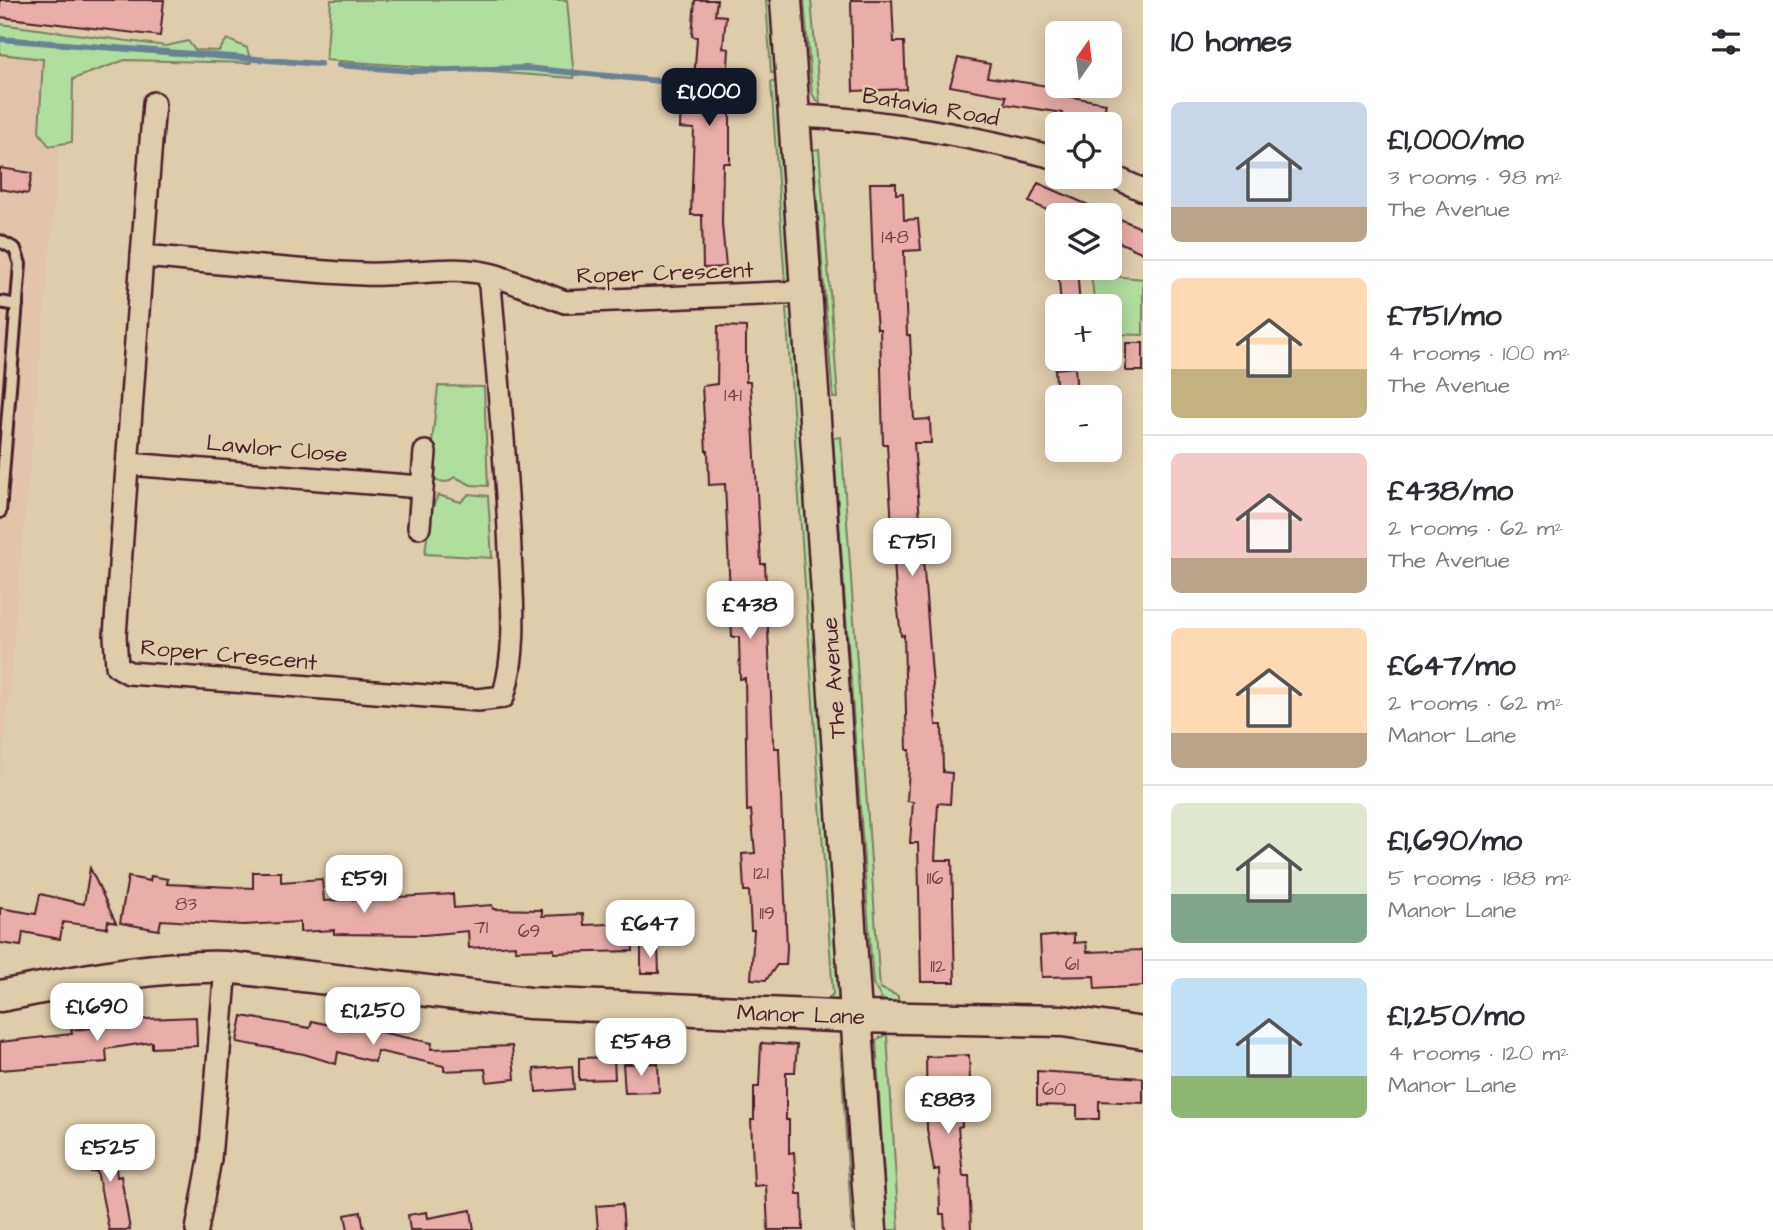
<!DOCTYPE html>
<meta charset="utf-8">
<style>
body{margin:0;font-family:"Architects Daughter",sans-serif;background:#f7f7f7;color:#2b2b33;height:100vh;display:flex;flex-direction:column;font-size:26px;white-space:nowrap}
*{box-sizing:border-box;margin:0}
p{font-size:23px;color:#7c7c81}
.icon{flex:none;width:38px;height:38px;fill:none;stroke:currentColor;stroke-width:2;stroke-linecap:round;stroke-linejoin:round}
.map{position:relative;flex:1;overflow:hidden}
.side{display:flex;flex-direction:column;background:#fff;width:630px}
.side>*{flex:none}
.needle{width:46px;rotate:14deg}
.fabs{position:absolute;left:1045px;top:21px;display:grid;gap:14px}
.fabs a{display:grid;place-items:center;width:77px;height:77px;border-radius:10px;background:#fff;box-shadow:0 4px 18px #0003;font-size:35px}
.price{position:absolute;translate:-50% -60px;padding:0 16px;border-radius:14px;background:#fff;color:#222;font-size:23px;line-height:46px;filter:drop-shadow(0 2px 4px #0008)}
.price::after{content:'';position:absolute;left:50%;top:42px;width:21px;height:16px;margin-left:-10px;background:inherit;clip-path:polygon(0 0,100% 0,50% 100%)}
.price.active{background:#111827;color:#fff}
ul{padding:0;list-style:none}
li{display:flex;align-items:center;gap:21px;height:175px;padding:0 28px}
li+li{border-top:2px solid #e1e1e2}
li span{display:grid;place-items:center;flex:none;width:196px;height:140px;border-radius:10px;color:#555}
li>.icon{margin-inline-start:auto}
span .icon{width:84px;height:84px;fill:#fffc;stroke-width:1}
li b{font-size:30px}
h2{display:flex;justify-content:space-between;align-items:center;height:84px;padding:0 28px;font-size:30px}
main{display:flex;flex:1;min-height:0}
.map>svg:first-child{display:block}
.built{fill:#e1c4aa}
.green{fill:#afde9d;stroke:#7c7e64;stroke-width:2}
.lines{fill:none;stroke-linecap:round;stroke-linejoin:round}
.stream{stroke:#698197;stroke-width:6}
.building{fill:#e9aea9;stroke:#4a1f2b;stroke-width:2}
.lane-casing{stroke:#4a1f2b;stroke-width:16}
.street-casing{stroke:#4a1f2b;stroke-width:26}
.secondary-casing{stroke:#4a1f2b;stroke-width:35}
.lane{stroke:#decdab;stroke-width:10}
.street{stroke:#decdab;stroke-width:21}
.secondary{stroke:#decdab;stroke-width:30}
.labels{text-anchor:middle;stroke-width:5;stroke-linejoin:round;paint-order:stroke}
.number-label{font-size:19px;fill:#72434a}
.street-label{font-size:23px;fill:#4a1f2b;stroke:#decdab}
</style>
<main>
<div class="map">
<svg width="1143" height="1230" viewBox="0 0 1143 1230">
<rect width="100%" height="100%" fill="#decdab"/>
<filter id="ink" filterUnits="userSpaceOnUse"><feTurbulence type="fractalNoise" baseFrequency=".0143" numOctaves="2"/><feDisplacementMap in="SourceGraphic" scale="14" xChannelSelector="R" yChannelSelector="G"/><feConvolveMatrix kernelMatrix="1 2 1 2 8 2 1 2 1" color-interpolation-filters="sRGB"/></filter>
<g filter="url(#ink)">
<polygon class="built" points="0,46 68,56 0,787"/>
<g class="green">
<polygon points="331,0 567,0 574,78 326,60"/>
<polygon points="766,0 779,0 784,72 771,73"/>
<polygon points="804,0 811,0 820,104 812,94"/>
<polygon points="0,24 166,46 188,41 195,50 219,51 227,39 247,48 251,63 125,60 73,79 72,142 49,146 39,132 43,59 0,54"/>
<polygon points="784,81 796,282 785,283 771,82"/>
<polygon points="819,149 838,398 833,398 813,150"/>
<polygon points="1091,274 1143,279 1143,335 1110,334 1110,306 1095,306"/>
<polygon points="786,308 798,310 846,995 839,1004 821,1005 833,994"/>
<polygon points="438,386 484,387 488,486 471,485 455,477 447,482 436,481 431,453"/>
<polygon points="841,437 880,988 898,996 898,1006 882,999 873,984 833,438"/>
<polygon points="469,494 488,496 492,558 425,554 430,513 438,495 461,502"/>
<polygon points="887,1034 899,1230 887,1230 876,1040"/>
<polygon points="840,1044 849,1044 861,1230 852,1230"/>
</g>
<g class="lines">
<g class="stream">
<polyline points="0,39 320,64"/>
<polyline points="339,65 413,71 526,68 701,85"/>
<polyline points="719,87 742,88"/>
</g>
</g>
<g class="building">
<polygon points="0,0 164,0 160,36 0,17"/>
<polygon points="695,0 717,0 715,15 726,16 723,48 729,49 726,98 730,98 730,163 723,163 722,224 726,267 703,268 702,215 691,215 694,129 680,128 681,96 693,96 697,37 692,36"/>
<polygon points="851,0 892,0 894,42 904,42 906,89 853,91"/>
<polygon points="958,58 990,64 987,77 1055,87 1054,94 1106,103 1102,124 1062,120 1063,113 1005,104 1006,96 950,86"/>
<polygon points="0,168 32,173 28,194 0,189"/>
<polygon points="870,183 896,183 896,194 903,193 904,220 918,219 921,250 904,251 907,335 910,335 914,420 930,419 931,443 914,443 936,725 942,725 943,772 952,773 950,804 938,803 935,860 952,860 955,982 921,982 918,843 910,843 913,802 907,801 910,750 907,750 904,635 901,636 896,593 887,444 883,444 880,329 877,329 874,293"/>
<polygon points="1038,183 1143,229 1143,253 1110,238 1110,215 1059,215 1029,202"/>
<polygon points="1058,268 1077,268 1080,306 1061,306"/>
<polygon points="718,326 746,327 746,382 750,382 753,421 761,564 765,564 773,739 775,748 779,748 787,948 786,965 777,965 766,980 751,979 754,930 751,930 749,891 744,891 742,854 755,853 751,810 747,811 745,678 740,679 739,637 732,637 725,484 709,485 708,451 706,451 702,386 717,384"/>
<rect x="1126" y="343" width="17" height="28"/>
<polygon points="1075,367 1077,397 1057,397 1055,369"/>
<polygon points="90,868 116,923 108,921 107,928 63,922 60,939 23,932 21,946 0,943 0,908 36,914 40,894 84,904"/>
<polygon points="253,872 281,872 281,882 322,879 324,901 453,894 454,908 492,905 493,909 542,910 542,916 583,914 584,925 632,923 633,951 554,953 554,949 515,950 515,945 469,948 468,931 424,935 334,934 334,930 300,932 300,922 243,925 161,920 159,930 120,923 128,877 150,881 151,876 168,879 167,884 253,888"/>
<polygon points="1074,934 1074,943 1086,942 1087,952 1143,950 1143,986 1095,989 1094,976 1042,977 1040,937"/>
<polygon points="641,947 658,947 659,973 641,973"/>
<polygon points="242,1016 310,1028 312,1021 351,1030 352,1026 432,1043 431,1049 512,1046 515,1079 487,1082 485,1069 444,1071 444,1066 377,1051 375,1062 338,1052 336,1064 304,1054 237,1042"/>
<polygon points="196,1017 197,1046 152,1048 152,1042 106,1049 107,1062 0,1070 0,1042 72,1034 71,1030 112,1026 112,1024 146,1019"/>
<polygon points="761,1043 797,1045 795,1072 786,1072 786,1120 789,1120 789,1153 794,1152 797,1194 802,1194 803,1230 768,1230 766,1185 754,1186 751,1120 754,1120 754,1087 759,1087"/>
<polygon points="969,1055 970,1083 958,1083 962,1126 958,1127 963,1176 969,1176 971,1230 945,1230 944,1214 940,1214 939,1169 934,1170 927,1129 926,1057"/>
<polygon points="614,1057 615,1079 579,1080 579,1058"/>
<polygon points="658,1063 659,1092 625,1093 623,1064"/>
<polygon points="572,1066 574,1089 536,1092 534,1069"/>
<polygon points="1037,1071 1143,1078 1143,1103 1099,1101 1099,1119 1077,1119 1077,1106 1037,1105"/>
<polygon points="113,1140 117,1177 121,1176 130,1230 109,1230 97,1171 91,1172 88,1143"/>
<polygon points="622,1204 624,1230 598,1230 596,1206"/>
<polygon points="471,1210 474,1230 410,1230 408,1215 427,1212 428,1218"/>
<polygon points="361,1212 364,1230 348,1230 345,1215"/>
</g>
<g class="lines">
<g class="lane-casing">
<g id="lane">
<polyline points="0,241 15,249 20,264 0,512"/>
<polyline points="0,302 17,305"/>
</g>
</g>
<g class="street-casing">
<g id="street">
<path d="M 795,116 C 883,119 972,136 1057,158"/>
<polyline points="1110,175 1143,190"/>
<polyline points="142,256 154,103"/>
<path d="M 489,274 C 497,366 506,457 510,550 C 512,599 518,650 503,697 L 478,700 L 129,673 L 117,666 L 115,636 L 142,256 C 215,262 289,271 363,274 C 407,276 454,263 497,276 L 565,302 L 805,292"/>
<polyline points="128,464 421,487"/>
<polyline points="419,527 425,452"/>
<polyline points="197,1230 210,1159 226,967"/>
</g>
</g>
<g class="secondary-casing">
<g id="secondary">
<polyline points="786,0 871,1230"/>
<path d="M 0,996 C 75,982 149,965 226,967 L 529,1003 L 858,1017 L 1063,1021 L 1143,1033"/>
</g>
</g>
<use href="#lane" class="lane"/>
<use href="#street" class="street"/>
<use href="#secondary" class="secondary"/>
</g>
</g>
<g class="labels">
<g class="number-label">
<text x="895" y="243">148</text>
<text x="733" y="401">141</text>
<text x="761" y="879">121</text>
<text x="935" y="884">116</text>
<text x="186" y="910">83</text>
<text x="767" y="919">119</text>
<text x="481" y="933">71</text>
<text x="529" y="937">69</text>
<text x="1072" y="970">61</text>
<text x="938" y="972">112</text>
<text x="1054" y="1095">60</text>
</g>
<g class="street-label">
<text transform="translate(931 106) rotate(10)" y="8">Batavia Road</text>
<text transform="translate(665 272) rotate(-2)" y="8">Roper Crescent</text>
<text transform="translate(277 448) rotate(5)" y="8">Lawlor Close</text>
<text transform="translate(229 654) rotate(5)" y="8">Roper Crescent</text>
<text transform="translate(833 678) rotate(-94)" y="8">The Avenue</text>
<text transform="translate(801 1014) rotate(2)" y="8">Manor Lane</text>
</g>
</g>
</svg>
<div class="fabs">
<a><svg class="needle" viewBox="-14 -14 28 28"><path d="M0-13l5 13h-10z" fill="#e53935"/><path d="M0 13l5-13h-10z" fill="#7c7c81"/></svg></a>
<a><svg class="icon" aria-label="locate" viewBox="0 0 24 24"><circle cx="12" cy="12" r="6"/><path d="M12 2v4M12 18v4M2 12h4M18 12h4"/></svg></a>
<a><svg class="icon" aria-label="layers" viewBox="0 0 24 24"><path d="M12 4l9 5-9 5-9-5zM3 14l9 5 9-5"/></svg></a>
<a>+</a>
<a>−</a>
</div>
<b class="price active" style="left:709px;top:128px">£1,000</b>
<b class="price" style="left:912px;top:578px">£751</b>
<b class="price" style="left:750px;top:641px">£438</b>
<b class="price" style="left:364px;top:915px">£591</b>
<b class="price" style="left:650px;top:960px">£647</b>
<b class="price" style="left:97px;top:1043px">£1,690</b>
<b class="price" style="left:373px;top:1047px">£1,250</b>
<b class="price" style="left:641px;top:1078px">£548</b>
<b class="price" style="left:948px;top:1136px">£883</b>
<b class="price" style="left:110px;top:1184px">£525</b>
</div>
<section class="side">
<h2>10 homes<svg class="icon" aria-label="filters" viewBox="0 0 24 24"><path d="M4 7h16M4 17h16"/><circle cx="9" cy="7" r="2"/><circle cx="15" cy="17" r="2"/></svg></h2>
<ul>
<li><span style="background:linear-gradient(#c9d6e8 75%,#b9a48a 0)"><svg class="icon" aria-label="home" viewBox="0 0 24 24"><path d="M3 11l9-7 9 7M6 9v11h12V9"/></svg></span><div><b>£1,000/mo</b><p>3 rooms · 98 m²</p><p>The Avenue</p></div></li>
<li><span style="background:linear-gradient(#ffd9b3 65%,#c2b280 0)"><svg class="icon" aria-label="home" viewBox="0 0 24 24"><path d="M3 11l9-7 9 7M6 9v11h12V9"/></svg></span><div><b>£751/mo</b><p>4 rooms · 100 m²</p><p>The Avenue</p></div></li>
<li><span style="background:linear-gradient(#f6c9c9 75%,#b9a48a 0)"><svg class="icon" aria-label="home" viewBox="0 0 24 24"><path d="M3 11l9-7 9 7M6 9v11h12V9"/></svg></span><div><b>£438/mo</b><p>2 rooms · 62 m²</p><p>The Avenue</p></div></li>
<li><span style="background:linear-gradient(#ffd9b3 75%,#b9a48a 0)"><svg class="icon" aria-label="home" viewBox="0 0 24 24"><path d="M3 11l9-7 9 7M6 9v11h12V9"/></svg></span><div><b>£647/mo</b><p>2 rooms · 62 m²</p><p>Manor Lane</p></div></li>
<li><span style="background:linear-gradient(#dfe7d0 65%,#7fa58c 0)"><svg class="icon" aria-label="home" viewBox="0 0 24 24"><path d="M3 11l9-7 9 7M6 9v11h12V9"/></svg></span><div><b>£1,690/mo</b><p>5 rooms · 188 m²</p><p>Manor Lane</p></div></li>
<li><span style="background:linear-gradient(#bfe0f5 70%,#8fb573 0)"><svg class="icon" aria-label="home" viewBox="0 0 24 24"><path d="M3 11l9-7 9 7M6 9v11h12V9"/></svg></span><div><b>£1,250/mo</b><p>4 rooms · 120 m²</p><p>Manor Lane</p></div></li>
</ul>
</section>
</main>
